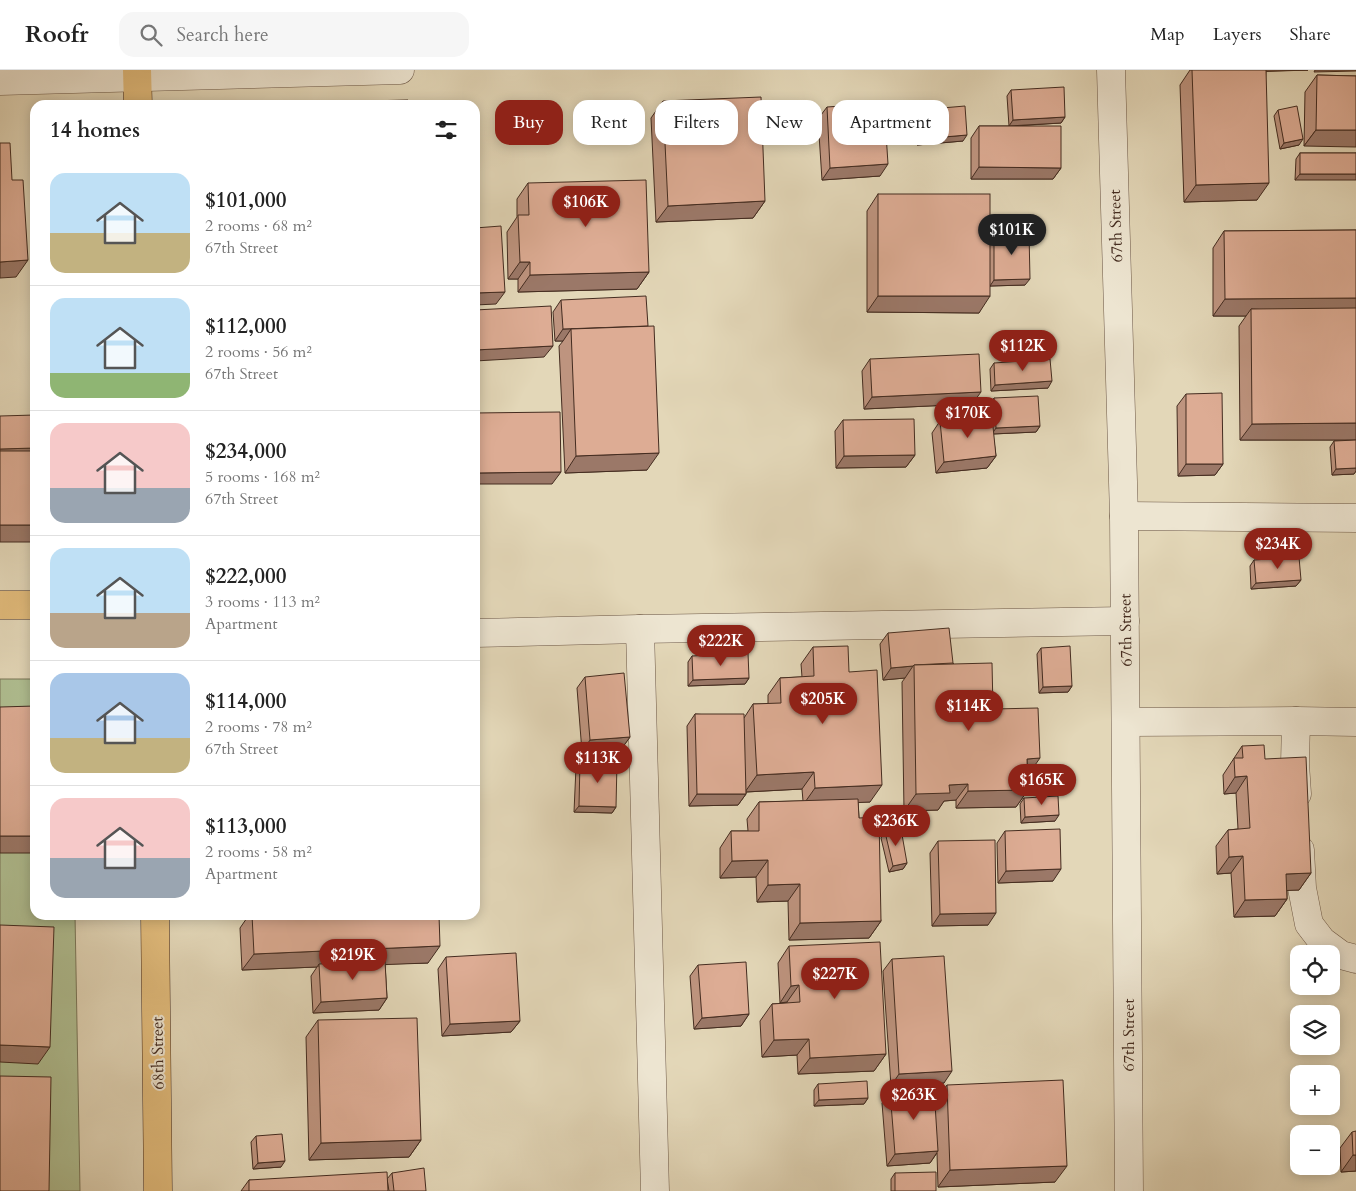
<!DOCTYPE html>
<meta charset="utf-8">
<style>
body{margin:0;font-family:Cardo,serif;background:#f6f6f6;color:#222;height:100vh;display:flex;flex-direction:column;font-size:19px;white-space:nowrap}
*{box-sizing:border-box;margin:0}
p{font-size:16px;color:#767676}
.icon{flex:none;width:28px;height:28px;fill:none;stroke:currentColor;stroke-width:2;stroke-linecap:round;stroke-linejoin:round}
.map{position:relative;flex:1;overflow:hidden}
.sheet{position:absolute;left:30px;top:30px;width:450px;height:820px;display:flex;flex-direction:column;background:#fff;border-radius:15px;box-shadow:0 2px 12px #0003}
.sheet>*{flex:none}
.guide{position:absolute;left:495px;top:30px;width:475px;height:45px;display:flex;gap:10px}
.fabs{position:absolute;left:1290px;top:875px;display:grid;gap:10px}
.fabs a{display:grid;place-items:center;width:50px;height:50px;border-radius:10px;background:#fff;box-shadow:0 2px 12px #0003;font-size:25px}
.price{position:absolute;translate:-50% -42px;padding:0 11px;border-radius:18px;background:#8f2418;color:#fff;font-size:16px;line-height:32px;filter:drop-shadow(0 1px 2px #0008)}
.price::after{content:'';position:absolute;left:50%;top:30px;width:15px;height:11px;margin-left:-8px;background:inherit;clip-path:polygon(0 0,100% 0,50% 100%)}
.price.active{background:#222;color:#fff}
ul{padding:0;list-style:none}
li{display:flex;align-items:center;gap:15px;height:125px;padding:0 20px}
li+li{border-top:1px solid #e0e0e0}
li span{display:grid;place-items:center;flex:none;width:140px;height:100px;border-radius:15px;color:#555}
li>.icon{margin-inline-start:auto}
span .icon{width:60px;height:60px;fill:#fffc;stroke-width:1}
li b{font-size:21px}
h2{display:flex;justify-content:space-between;align-items:center;height:60px;padding:0 20px;font-size:21px}
.pill{padding:0 18px;border-radius:15px;background:#fff;box-shadow:0 2px 12px #0003;font-size:18px;line-height:45px}
.pill.active{background:#8f2418;color:#fff}
header{display:flex;align-items:center;gap:30px;box-sizing:border-box;height:70px;padding:0 25px;background:#fff;border-bottom:1px solid #e0e0e0}
header strong{font-size:24px}
nav{display:flex;gap:28px;margin-inline-start:auto;font-size:18px}
.search{width:350px;height:45px;background:#f6f6f6;display:flex;align-items:center;gap:12px;box-sizing:border-box;padding:0 18px;border-radius:15px;color:#767676;font-size:19px}
.map>svg:first-child{display:block}
.green{fill:#b0bf92;stroke:#7a7659}
.lines{fill:none;stroke-linecap:round;stroke-linejoin:round}
.minor-casing{stroke:#6c5746;stroke-width:29}
.major-casing{stroke:#442c20;stroke-width:29}
.minor{stroke:#ede5d1;stroke-width:28}
.major{stroke:#e2bc7c;stroke-width:28}
.wall{fill:#be947f;stroke:#442c20}
.shaded-wall{fill:#9b7868;stroke:#442c20}
.building{fill:#ddac94;stroke:#442c20}
.labels{text-anchor:middle;stroke-width:4;stroke-linejoin:round;paint-order:stroke}
.street-label{font-size:16px;fill:#442c20;stroke:#ede5d1}
</style>
<header>
<strong>Roofr</strong>
<div class="search"><svg class="icon" aria-label="search" viewBox="0 0 24 24"><circle cx="10" cy="10" r="6"/><path d="M15 15l6 6"/></svg>Search here</div>
<nav><a>Map</a><a>Layers</a><a>Share</a></nav>
</header>
<div class="map">
<svg width="1356" height="1121" viewBox="0 0 1356 1121">
<rect width="100%" height="100%" fill="#e3d7b8"/>
<filter id="stains"><feTurbulence type="fractalNoise" baseFrequency=".004" numOctaves="4"/><feColorMatrix values="0 0 0 0 .2 0 0 0 0 .09 0 0 0 0 .02 0 0 0 .5 -.17"/></filter>
<radialGradient id="worn" r=".72"><stop offset=".6" stop-color="#630" stop-opacity="0"/><stop offset="1" stop-color="#630" stop-opacity=".3"/></radialGradient>
<polygon class="green" points="0,609 35,609 35,845 75,845 80,1121 0,1121"/>
<g class="lines">
<g class="minor-casing">
<g id="minor">
<polyline points="1111,0 1124,446 1129,1121"/>
<polyline points="0,11 400,0"/>
<polyline points="1124,446 1356,448"/>
<polyline points="640,559 655,1121"/>
<polyline points="475,563 640,559 1125,551"/>
<polyline points="1296,651 1356,652"/>
<polyline points="1126,652 1296,651 1295,694 1297,724"/>
<polyline points="1300,780 1302,818 1309,854 1322,871 1341,885 1356,889"/>
</g>
</g>
<g class="major-casing">
<g id="major">
<polyline points="137,0 138,35"/>
<polyline points="0,535 35,535"/>
<polyline points="155,845 158,1121"/>
</g>
</g>
<use href="#minor" class="minor"/>
<use href="#major" class="major"/>
</g>
<g class="wall">
<polygon points="1190,0 1308,0 1266,1 1257,130 1184,132 1180,15"/>
<polygon points="1317,5 1356,6 1304,76 1305,22"/>
<polygon points="1011,20 1065,47 1061,53 1015,56 1061,98 1053,109 971,109 971,68 979,56 1009,56 1007,26"/>
<polygon points="663,31 765,131 753,148 656,152 651,48"/>
<polygon points="827,37 880,106 822,110 818,49"/>
<polygon points="919,40 963,71 917,75 914,46"/>
<polygon points="1278,40 1299,75 1280,79 1274,46"/>
<polygon points="1300,83 1356,83 1295,110 1296,89"/>
<polygon points="528,113 649,202 637,219 518,222 518,209 508,209 507,162 517,147 517,129"/>
<polygon points="878,124 990,168 994,163 1025,215 990,216 979,243 867,242 867,141"/>
<polygon points="1356,160 1356,401 1354,404 1332,405 1330,377 1334,371 1353,370 1240,370 1239,256 1246,246 1213,246 1213,178 1224,161"/>
<polygon points="561,230 647,400 565,403 559,276 563,271 555,271 553,242"/>
<polygon points="870,289 972,334 864,339 862,301"/>
<polygon points="994,293 1048,318 991,321 990,299"/>
<polygon points="1186,324 1223,394 1215,405 1178,406 1177,336"/>
<polygon points="994,328 1040,356 1036,362 993,364 996,386 987,398 936,403 932,363 940,351 991,347 990,334"/>
<polygon points="843,350 915,385 906,397 836,398 835,361"/>
<polygon points="1254,490 1301,510 1296,516 1251,519 1250,496"/>
<polygon points="888,563 953,593 993,639 1028,705 1028,720 1016,737 956,738 956,730 944,731 938,740 904,741 902,612 905,608 883,610 880,574"/>
<polygon points="813,577 849,602 870,732 858,732 859,748 881,851 869,868 789,870 788,831 757,832 756,807 720,808 720,778 731,761 748,761 747,749 759,732 803,731 802,719 746,722 746,724 738,735 689,736 687,656 695,644 744,648 753,634 768,634 768,625 780,608 802,607 801,594"/>
<polygon points="1041,578 1072,616 1068,622 1039,623 1037,584"/>
<polygon points="692,586 749,608 745,614 688,616 688,592"/>
<polygon points="585,607 630,667 622,678 582,682 577,618"/>
<polygon points="1242,676 1265,689 1311,803 1299,820 1287,820 1287,829 1275,846 1234,847 1231,803 1217,804 1216,776 1228,760 1238,759 1236,723 1224,724 1223,705"/>
<polygon points="580,691 616,737 612,743 574,742 576,697"/>
<polygon points="1024,728 1055,751 1021,753 1020,734"/>
<polygon points="1005,761 1053,811 998,813 997,773"/>
<polygon points="885,762 907,793 903,799 889,802 881,768"/>
<polygon points="938,771 988,855 932,856 930,783"/>
<polygon points="249,845 439,845 428,893 385,894 387,928 379,940 313,943 311,906 317,897 242,900 240,858"/>
<polygon points="789,876 886,984 874,1001 798,1004 797,985 762,987 760,951 772,934 787,933 787,932 780,933 778,893"/>
<polygon points="446,887 520,951 511,962 442,966 438,899"/>
<polygon points="892,889 944,1013 891,1016 883,901"/>
<polygon points="698,895 749,944 741,956 694,959 690,906"/>
<polygon points="318,950 421,1070 409,1087 309,1090 306,967"/>
<polygon points="818,1014 868,1028 864,1034 814,1036 814,1020"/>
<polygon points="947,1015 1055,1112 938,1117 937,1083 930,1093 887,1096 882,1033 890,1021 935,1031"/>
<polygon points="1352,1062 1356,1101 1341,1102 1340,1078"/>
<polygon points="256,1066 281,1097 253,1099 251,1072"/>
<polygon points="392,1103 426,1121 389,1121 387,1109"/>
<polygon points="895,1103 936,1121 891,1121 891,1109"/>
<polygon points="249,1110 388,1121 241,1121"/>
</g>
<g class="shaded-wall">
<polygon points="1224,0 1308,0 1222,3"/>
<polygon points="1315,0 1356,0 1356,1 1314,2"/>
<polygon points="1065,47 1061,53 1009,56 1013,50"/>
<polygon points="1316,60 1356,60 1356,77 1304,76"/>
<polygon points="967,65 963,71 917,75 921,69"/>
<polygon points="1303,69 1299,75 1280,79 1284,73"/>
<polygon points="888,94 880,106 822,110 830,98"/>
<polygon points="979,97 1061,98 1053,109 971,109"/>
<polygon points="1300,104 1356,104 1356,110 1295,110"/>
<polygon points="1269,113 1257,130 1184,132 1196,115"/>
<polygon points="765,131 753,148 656,152 668,136"/>
<polygon points="28,190 16,207 0,208 0,192"/>
<polygon points="520,192 530,192 518,209 508,209"/>
<polygon points="649,202 637,219 518,222 530,205"/>
<polygon points="1030,209 1025,215 990,216 994,210"/>
<polygon points="505,222 496,234 475,235 475,223"/>
<polygon points="878,226 990,226 979,243 867,242"/>
<polygon points="1356,228 1356,245 1251,239 1246,246 1213,246 1225,229"/>
<polygon points="648,256 571,259 563,271 555,271 563,259"/>
<polygon points="553,276 544,287 475,291 475,280"/>
<polygon points="1052,311 1048,318 991,321 995,315"/>
<polygon points="981,322 972,334 864,339 872,327"/>
<polygon points="1356,353 1356,370 1240,370 1252,354"/>
<polygon points="1040,356 1036,362 992,364 996,358"/>
<polygon points="35,378 35,389 0,390 0,379"/>
<polygon points="659,383 647,400 565,403 576,386"/>
<polygon points="915,385 906,397 836,398 844,386"/>
<polygon points="996,386 987,398 936,403 944,392"/>
<polygon points="1186,394 1223,394 1215,405 1178,406"/>
<polygon points="1356,398 1356,401 1354,404 1332,405 1336,399"/>
<polygon points="561,402 552,414 475,414 475,403"/>
<rect x="0" y="455" width="35" height="17"/>
<polygon points="475,481 479,481 475,486"/>
<polygon points="1301,510 1296,516 1251,519 1256,513"/>
<polygon points="913,596 905,608 883,610 891,598"/>
<polygon points="749,608 745,614 688,616 693,610"/>
<polygon points="1072,616 1068,622 1039,623 1043,617"/>
<polygon points="630,667 622,678 582,682 590,670"/>
<polygon points="1040,688 1028,705 1027,689"/>
<polygon points="814,702 802,719 745,722 757,705"/>
<polygon points="1247,706 1236,723 1224,724 1235,707"/>
<polygon points="968,714 956,730 944,731 938,740 904,741 916,724 949,715"/>
<polygon points="882,715 870,732 803,735 815,718"/>
<polygon points="1028,720 1016,737 956,738 968,721"/>
<polygon points="697,724 746,724 738,735 689,736"/>
<polygon points="579,736 616,737 612,743 574,742"/>
<polygon points="1059,745 1055,751 1021,753 1025,747"/>
<rect x="0" y="766" width="35" height="17"/>
<polygon points="1243,786 1231,803 1217,804 1229,787"/>
<polygon points="768,790 756,807 720,808 732,791"/>
<polygon points="907,793 903,799 889,802 893,796"/>
<polygon points="1061,799 1053,811 998,813 1006,801"/>
<polygon points="1311,803 1299,820 1274,821 1286,804"/>
<polygon points="800,814 788,831 757,832 768,815"/>
<polygon points="1287,829 1275,846 1234,847 1245,830"/>
<polygon points="996,843 988,855 932,856 940,844"/>
<polygon points="881,851 869,868 789,870 800,853"/>
<polygon points="440,876 428,893 319,897 319,894 317,897 242,900 254,884"/>
<polygon points="799,915 787,932 780,933 791,916"/>
<polygon points="387,928 379,940 313,943 321,932"/>
<polygon points="749,944 741,956 694,959 702,948"/>
<polygon points="520,951 511,962 442,966 450,954"/>
<polygon points="809,969 797,985 762,987 774,970"/>
<polygon points="0,975 50,977 38,994 0,992"/>
<polygon points="886,984 874,1001 798,1004 810,988"/>
<polygon points="952,1001 944,1013 891,1016 899,1004"/>
<polygon points="868,1028 864,1034 814,1036 819,1030"/>
<polygon points="421,1070 409,1087 309,1090 321,1073"/>
<polygon points="938,1081 930,1093 887,1096 895,1084"/>
<polygon points="1353,1085 1356,1085 1356,1101 1341,1102"/>
<polygon points="285,1091 281,1097 253,1099 258,1093"/>
<polygon points="1067,1096 1055,1112 938,1117 950,1100"/>
</g>
<g class="building">
<polygon points="1192,0 1266,0 1269,113 1196,115"/>
<polygon points="1317,5 1356,6 1356,60 1316,60"/>
<polygon points="1064,17 1065,47 1013,50 1011,20"/>
<polygon points="761,27 765,131 668,136 663,31"/>
<polygon points="408,30 408,35 367,35 367,31"/>
<polygon points="884,33 888,94 830,98 827,37"/>
<polygon points="965,36 967,65 921,69 919,40"/>
<polygon points="1297,36 1303,69 1284,73 1278,40"/>
<polygon points="979,56 1061,56 1061,98 979,97"/>
<polygon points="0,73 10,73 12,110 23,110 28,190 0,192"/>
<rect x="1300" y="83" width="56" height="21"/>
<polygon points="646,110 649,202 530,205 530,192 520,192 518,145 529,145 528,113"/>
<rect x="878" y="124" width="112" height="102"/>
<polygon points="501,156 505,222 475,223 475,158"/>
<polygon points="1356,160 1356,228 1225,229 1224,161"/>
<polygon points="994,163 1029,163 1030,209 994,210"/>
<polygon points="646,226 648,256 563,259 561,230"/>
<polygon points="551,236 553,276 475,280 475,240"/>
<polygon points="1356,238 1356,353 1252,354 1251,239"/>
<polygon points="654,256 659,383 576,386 571,259"/>
<polygon points="979,284 981,322 872,327 870,289"/>
<polygon points="1050,289 1052,311 995,315 994,293"/>
<polygon points="1222,323 1223,394 1186,394 1186,324"/>
<polygon points="1038,326 1040,356 996,358 994,328"/>
<polygon points="560,342 561,402 475,403 475,343"/>
<polygon points="35,345 35,378 0,379 0,346"/>
<polygon points="992,347 996,386 944,392 940,351"/>
<polygon points="914,349 915,385 844,386 843,350"/>
<polygon points="1356,370 1356,398 1336,399 1334,371"/>
<rect x="0" y="381" width="35" height="74"/>
<polygon points="475,441 476,441 479,481 475,481"/>
<polygon points="1299,487 1301,510 1256,513 1254,490"/>
<polygon points="949,558 953,593 914,595 913,596 891,598 888,563"/>
<polygon points="848,576 849,602 877,600 882,715 815,718 814,702 757,705 753,634 781,633 780,608 814,606 813,577"/>
<polygon points="1070,576 1072,616 1043,617 1041,578"/>
<polygon points="748,583 749,608 693,610 692,586"/>
<polygon points="992,593 993,639 1038,638 1040,688 1027,689 1028,720 968,721 968,714 949,715 950,723 916,724 914,595"/>
<polygon points="624,603 630,667 590,670 585,607"/>
<polygon points="35,636 35,766 0,766 0,637"/>
<polygon points="695,644 744,644 746,724 697,724"/>
<polygon points="1264,675 1265,689 1306,687 1311,803 1286,804 1287,829 1245,830 1243,786 1229,787 1228,760 1250,758 1247,706 1235,707 1234,688 1243,688 1242,676"/>
<polygon points="580,691 617,692 616,737 579,736"/>
<polygon points="1058,726 1059,745 1025,747 1024,728"/>
<polygon points="858,729 859,748 879,747 881,851 800,853 800,814 768,815 768,790 732,791 731,761 759,761 759,732"/>
<polygon points="901,759 907,793 893,796 885,762"/>
<polygon points="1060,759 1061,799 1006,801 1005,761"/>
<polygon points="995,770 996,843 940,844 938,771"/>
<polygon points="252,845 439,845 440,876 254,884"/>
<polygon points="0,855 54,857 50,977 0,975"/>
<polygon points="880,872 886,984 810,988 809,969 774,970 772,934 800,932 799,915 791,916 789,876"/>
<polygon points="516,883 520,951 450,954 446,887"/>
<polygon points="944,886 952,1001 899,1004 892,889"/>
<polygon points="385,891 387,928 321,932 319,894"/>
<polygon points="746,892 749,944 702,948 698,895"/>
<polygon points="417,948 421,1070 321,1073 318,950"/>
<polygon points="0,1006 51,1007 49,1121 0,1121"/>
<polygon points="1063,1010 1067,1096 950,1100 947,1015"/>
<polygon points="867,1011 868,1028 819,1030 818,1014"/>
<polygon points="934,1018 938,1081 895,1084 890,1021"/>
<polygon points="1356,1061 1356,1085 1353,1085 1352,1062"/>
<polygon points="282,1064 285,1091 258,1093 256,1066"/>
<polygon points="424,1098 426,1121 394,1121 392,1103"/>
<polygon points="387,1102 388,1121 249,1121 249,1110"/>
<polygon points="936,1102 936,1121 895,1121 895,1103"/>
</g>
<g class="labels">
<g class="street-label">
<text transform="translate(1115 156) rotate(-92)" y="6">67th Street</text>
<text transform="translate(1125 560) rotate(-91)" y="6">67th Street</text>
<text transform="translate(1128 965) rotate(-90)" y="6">67th Street</text>
<text transform="translate(157 983) rotate(-91)" y="6">68th Street</text>
</g>
</g>
<rect width="100%" height="100%" filter="url(#stains)"/>
<rect width="100%" height="100%" fill="url(#worn)"/>
</svg>
<div class="fabs">
<a><svg class="icon" aria-label="locate" viewBox="0 0 24 24"><circle cx="12" cy="12" r="6"/><path d="M12 2v4M12 18v4M2 12h4M18 12h4"/></svg></a>
<a><svg class="icon" aria-label="layers" viewBox="0 0 24 24"><path d="M12 4l9 5-9 5-9-5zM3 14l9 5 9-5"/></svg></a>
<a>+</a>
<a>−</a>
</div>
<b class="price" style="left:586px;top:158px">$106K</b>
<b class="price active" style="left:1012px;top:186px">$101K</b>
<b class="price" style="left:1023px;top:302px">$112K</b>
<b class="price" style="left:968px;top:369px">$170K</b>
<b class="price" style="left:1278px;top:500px">$234K</b>
<b class="price" style="left:721px;top:597px">$222K</b>
<b class="price" style="left:823px;top:655px">$205K</b>
<b class="price" style="left:969px;top:662px">$114K</b>
<b class="price" style="left:598px;top:714px">$113K</b>
<b class="price" style="left:1042px;top:736px">$165K</b>
<b class="price" style="left:896px;top:777px">$236K</b>
<b class="price" style="left:353px;top:911px">$219K</b>
<b class="price" style="left:835px;top:930px">$227K</b>
<b class="price" style="left:914px;top:1051px">$263K</b>
<div class="guide">
<a class="pill active">Buy</a>
<a class="pill">Rent</a>
<a class="pill">Filters</a>
<a class="pill">New</a>
<a class="pill">Apartment</a>
</div>
<section class="sheet">
<h2>14 homes<svg class="icon" aria-label="filters" viewBox="0 0 24 24"><path d="M4 7h16M4 17h16"/><circle cx="9" cy="7" r="2"/><circle cx="15" cy="17" r="2"/></svg></h2>
<ul>
<li><span style="background:linear-gradient(#bfe0f5 60%,#c2b280 0)"><svg class="icon" aria-label="home" viewBox="0 0 24 24"><path d="M3 11l9-7 9 7M6 9v11h12V9"/></svg></span><div><b>$101,000</b><p>2 rooms · 68 m²</p><p>67th Street</p></div></li>
<li><span style="background:linear-gradient(#bfe0f5 75%,#8fb573 0)"><svg class="icon" aria-label="home" viewBox="0 0 24 24"><path d="M3 11l9-7 9 7M6 9v11h12V9"/></svg></span><div><b>$112,000</b><p>2 rooms · 56 m²</p><p>67th Street</p></div></li>
<li><span style="background:linear-gradient(#f6c9c9 65%,#9aa5b1 0)"><svg class="icon" aria-label="home" viewBox="0 0 24 24"><path d="M3 11l9-7 9 7M6 9v11h12V9"/></svg></span><div><b>$234,000</b><p>5 rooms · 168 m²</p><p>67th Street</p></div></li>
<li><span style="background:linear-gradient(#bfe0f5 65%,#b9a48a 0)"><svg class="icon" aria-label="home" viewBox="0 0 24 24"><path d="M3 11l9-7 9 7M6 9v11h12V9"/></svg></span><div><b>$222,000</b><p>3 rooms · 113 m²</p><p>Apartment</p></div></li>
<li><span style="background:linear-gradient(#a9c7e8 65%,#c2b280 0)"><svg class="icon" aria-label="home" viewBox="0 0 24 24"><path d="M3 11l9-7 9 7M6 9v11h12V9"/></svg></span><div><b>$114,000</b><p>2 rooms · 78 m²</p><p>67th Street</p></div></li>
<li><span style="background:linear-gradient(#f6c9c9 60%,#9aa5b1 0)"><svg class="icon" aria-label="home" viewBox="0 0 24 24"><path d="M3 11l9-7 9 7M6 9v11h12V9"/></svg></span><div><b>$113,000</b><p>2 rooms · 58 m²</p><p>Apartment</p></div></li>
</ul>
</section>
</div>
